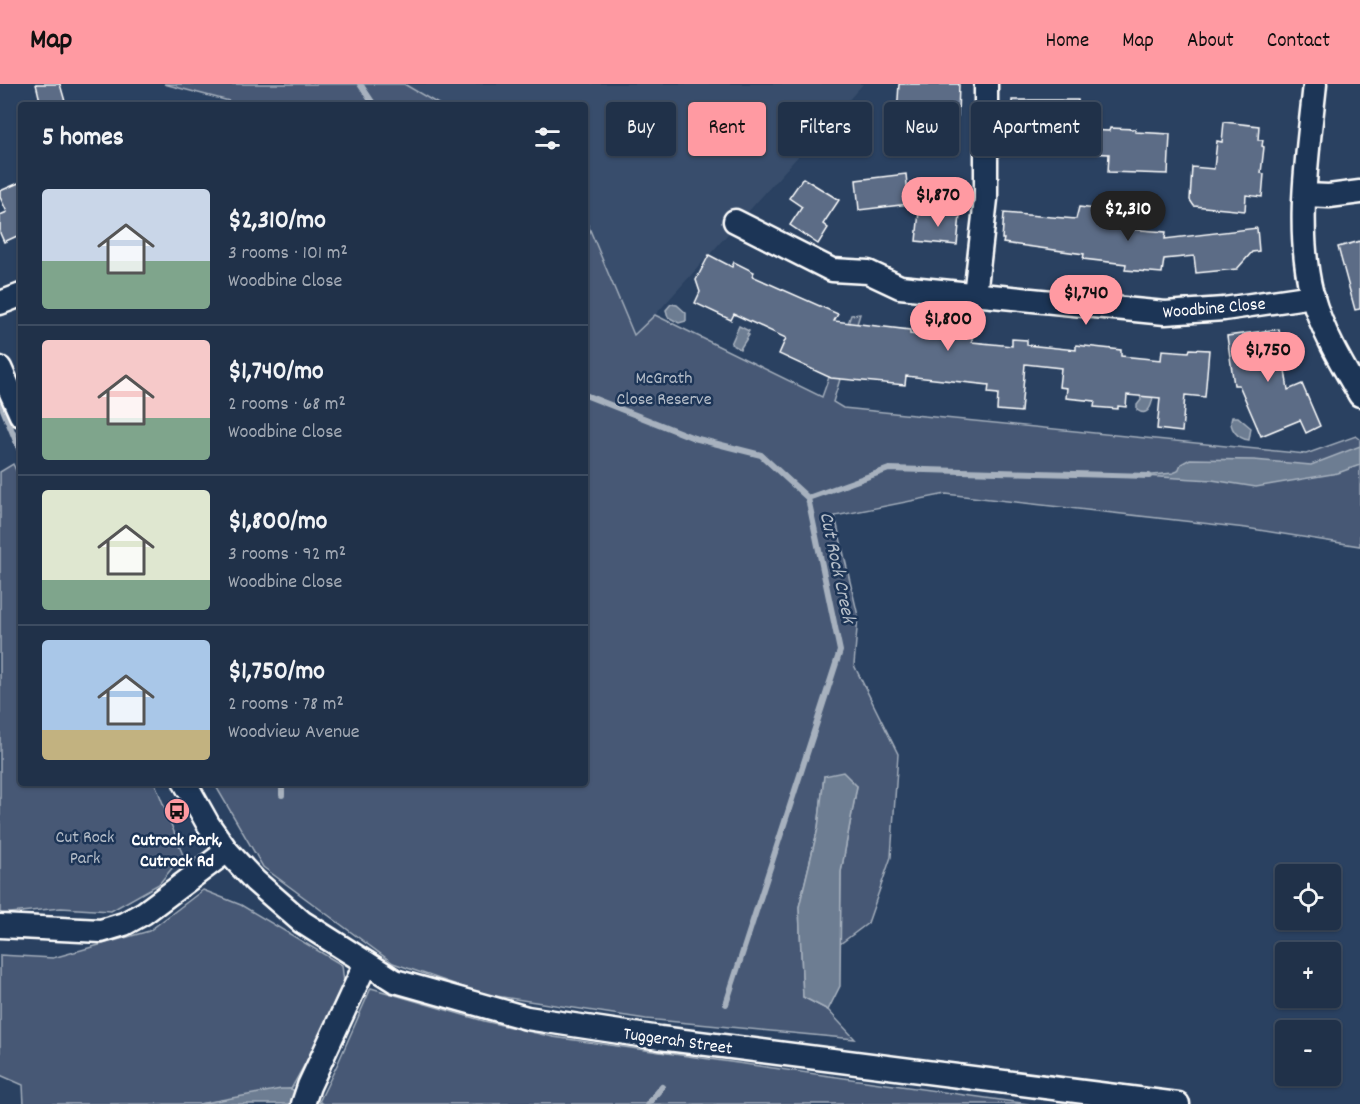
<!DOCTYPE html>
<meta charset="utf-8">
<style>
body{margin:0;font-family:Dekko,sans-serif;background:#283950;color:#f1f3f6;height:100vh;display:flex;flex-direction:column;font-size:22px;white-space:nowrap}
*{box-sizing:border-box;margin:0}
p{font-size:20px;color:#a2a9b4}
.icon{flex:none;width:33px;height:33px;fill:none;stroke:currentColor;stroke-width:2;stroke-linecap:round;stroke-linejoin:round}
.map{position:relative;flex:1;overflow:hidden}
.panel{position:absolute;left:18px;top:18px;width:570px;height:684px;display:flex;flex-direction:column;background:#203149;border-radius:6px;box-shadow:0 2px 4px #0004,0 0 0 2px #3d4c61}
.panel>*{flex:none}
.hud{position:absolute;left:606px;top:18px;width:570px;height:54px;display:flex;gap:12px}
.fabs{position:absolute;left:1275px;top:780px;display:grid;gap:12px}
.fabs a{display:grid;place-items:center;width:66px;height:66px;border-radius:6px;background:#203149;box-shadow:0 2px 4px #0004,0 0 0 2px #3d4c61;font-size:30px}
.price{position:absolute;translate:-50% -51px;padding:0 14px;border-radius:21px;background:#ff9aa2;color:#111;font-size:20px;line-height:39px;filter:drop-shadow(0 2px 3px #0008)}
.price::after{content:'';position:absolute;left:50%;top:36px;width:18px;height:14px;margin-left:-9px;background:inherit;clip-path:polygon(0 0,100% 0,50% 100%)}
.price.active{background:#222;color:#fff}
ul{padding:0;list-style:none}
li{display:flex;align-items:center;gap:18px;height:150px;padding:0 24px}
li+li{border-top:2px solid #3d4c61}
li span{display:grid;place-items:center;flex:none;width:168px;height:120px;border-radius:6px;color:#555}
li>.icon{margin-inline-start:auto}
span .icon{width:72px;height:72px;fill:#fffc;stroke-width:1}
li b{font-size:26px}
h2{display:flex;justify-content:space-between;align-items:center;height:72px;padding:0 24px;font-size:26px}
.chip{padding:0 21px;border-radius:6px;background:#203149;box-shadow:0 2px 4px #0004,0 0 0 2px #3d4c61;font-size:21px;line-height:54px}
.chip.active{background:#ff9aa2;color:#111}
header{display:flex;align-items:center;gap:36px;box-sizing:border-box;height:84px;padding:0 30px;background:#ff9aa2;color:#111}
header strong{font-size:28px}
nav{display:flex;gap:33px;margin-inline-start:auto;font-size:21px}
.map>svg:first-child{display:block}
.built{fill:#394e6c}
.green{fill:#465975;stroke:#a2acba;stroke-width:1.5}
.water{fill:#6d7d92;stroke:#a7b1be;stroke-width:1.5}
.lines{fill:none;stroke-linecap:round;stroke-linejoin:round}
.stream{stroke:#a7b1be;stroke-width:6}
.building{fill:#5b6c86;stroke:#fff;stroke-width:1.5}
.minor-casing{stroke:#fff;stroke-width:27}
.minor{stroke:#1d3557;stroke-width:22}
.labels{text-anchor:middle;stroke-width:5;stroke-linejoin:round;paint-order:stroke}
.street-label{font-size:18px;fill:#fff;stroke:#1d3557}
.park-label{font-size:18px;fill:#b5bdc8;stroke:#1d3557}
.poi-label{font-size:18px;font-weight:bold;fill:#fff;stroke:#1d3557}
.water-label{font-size:20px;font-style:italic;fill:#b6bec8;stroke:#1d3557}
</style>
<header>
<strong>Map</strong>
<nav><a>Home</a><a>Map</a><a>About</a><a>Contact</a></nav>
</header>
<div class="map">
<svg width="1360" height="1020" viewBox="0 0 1360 1020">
<rect width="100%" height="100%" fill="#2a4161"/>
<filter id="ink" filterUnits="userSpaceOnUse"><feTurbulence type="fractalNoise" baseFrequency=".0167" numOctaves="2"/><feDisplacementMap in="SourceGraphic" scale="12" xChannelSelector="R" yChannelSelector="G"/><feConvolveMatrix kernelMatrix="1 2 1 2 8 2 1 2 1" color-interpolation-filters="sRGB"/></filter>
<g filter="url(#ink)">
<polygon class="built" points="244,0 863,0 655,231 634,251 585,217 585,21 293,21"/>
<g class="green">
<polygon points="164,0 404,0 440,21 235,21 229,17"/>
<polygon points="585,134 634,251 655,231 822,313 851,231 860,230 833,318 843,324 1306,370 1356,352 1360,355 1360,462 1246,444 946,410 835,432 858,532 854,581 898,670 891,773 868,839 840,860 841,788 857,702 824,692 818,744 799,823 803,913 828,926 855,955 646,935 483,910 393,879 263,783 214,699 585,699"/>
<polygon points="13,380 21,397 21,699 155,699 183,771 159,800 111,827 61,824 0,830 0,388"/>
<polygon points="203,806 241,821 342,881 344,899 332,923 320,957 310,971 291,1005 199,1020 24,1020 23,1001 0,991 0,871 53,874 149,847"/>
<polygon points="371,904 484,937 553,953 1029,1020 323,1020 319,1018 338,979"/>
</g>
<g class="water">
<polygon points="671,220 677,221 686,229 686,237 679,239 668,233 666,226"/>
<polygon points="739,242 749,247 747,250 749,251 740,265 731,260"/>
<path d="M 1140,310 L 1153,312 C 1152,321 1148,334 1137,326 L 1137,321 L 1141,316 Z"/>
<path d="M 1232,333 L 1238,333 L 1251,344 L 1249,356 C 1238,355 1228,344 1232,333 Z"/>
<polygon points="1360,362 1360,381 1338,389 1256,403 1212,396 1143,392 1173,389 1178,387 1181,380 1190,375 1254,376 1311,381"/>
<polygon points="843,688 857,702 841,788 840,902 828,926 803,913 799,823 818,744 824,692"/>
<polygon points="281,1005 291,1005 324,1020 199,1020"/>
</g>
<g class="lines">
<g class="stream">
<polyline points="360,0 374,21"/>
<polyline points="585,311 694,354 761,371 808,414"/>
<polyline points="0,318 21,369"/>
<polyline points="282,699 282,711"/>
<polyline points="726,920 840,567 808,414 889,385 1149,392"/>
<polyline points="648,1020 662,1003"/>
</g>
</g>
<g class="building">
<polygon points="36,0 60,0 66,21 41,21"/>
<polygon points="899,0 959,0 958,32 949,31 948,49 931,48 932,33 897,31"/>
<polygon points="1012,16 1078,16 1078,48 1061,49 1059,52 1021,53 1021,34 1012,34"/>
<polygon points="1224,38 1259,42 1258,56 1263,56 1262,62 1264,63 1261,89 1264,90 1262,113 1246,111 1245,127 1194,122 1190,116 1192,83 1214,85 1217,57 1222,58"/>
<polygon points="1110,44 1135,45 1135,48 1170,50 1168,90 1108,88 1109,70 1086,69 1088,46 1109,47"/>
<polygon points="906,90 909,120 859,126 856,96"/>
<polygon points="803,94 839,116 823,140 828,144 818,160 790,141 802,123 789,114"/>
<polygon points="21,98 21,160 17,152 4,158 0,149 0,131 7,128 0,113 0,107"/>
<polygon points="1079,123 1104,126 1109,129 1116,144 1166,148 1165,155 1257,144 1259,167 1252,168 1237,185 1196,189 1194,172 1164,175 1162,189 1125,186 1126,180 1083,175 1084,170 1003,159 1004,155 1002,155 1004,129 1076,135"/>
<polygon points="919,128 960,131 957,161 916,157"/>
<polygon points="1360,157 1360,225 1355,226 1338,163"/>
<polygon points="709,171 732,183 734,178 754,188 752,192 838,230 834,237 910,246 910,250 949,255 950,250 972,252 972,258 1012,262 1012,255 1027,256 1027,261 1076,266 1076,261 1121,266 1121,272 1161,276 1162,266 1189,268 1190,265 1209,266 1205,313 1185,311 1182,348 1157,345 1160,314 1127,311 1126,323 1118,322 1118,325 1094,323 1095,317 1066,314 1067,304 1059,303 1061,284 1025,280 1021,328 997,326 998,310 988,309 989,301 906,292 905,301 831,294 779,270 786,254 734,230 731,236 695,219 700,208 696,196"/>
<polygon points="1279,245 1288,306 1302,300 1320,342 1306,349 1300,336 1261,352 1239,301 1234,301 1227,252"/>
</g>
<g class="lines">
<g class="minor-casing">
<g id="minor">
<path d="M 1315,0 C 1308,69 1295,143 1312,211 C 1322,247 1341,279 1360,311"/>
<polyline points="1305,111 1329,112 1360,108"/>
<polyline points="735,137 832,186 868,188 900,203 1165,229 1224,225 1313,212"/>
<polyline points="975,211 986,115 986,0"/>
<polyline points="0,219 21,211"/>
<polyline points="0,284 21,331"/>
<polyline points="185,699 208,740 227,767 255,797 302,838 395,897 527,934 660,954 1178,1020"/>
<polyline points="0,842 101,847 124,840 144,829 227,767"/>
<polyline points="303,1020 309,1002 366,879"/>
</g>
</g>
<use href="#minor" class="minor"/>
</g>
</g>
<defs>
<g id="bus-disc" transform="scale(1.35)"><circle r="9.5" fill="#ff9aa2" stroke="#1d3557"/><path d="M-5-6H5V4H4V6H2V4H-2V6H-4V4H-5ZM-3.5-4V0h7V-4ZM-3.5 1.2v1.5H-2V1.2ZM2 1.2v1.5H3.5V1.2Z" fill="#111"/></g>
</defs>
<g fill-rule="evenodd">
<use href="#bus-disc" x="177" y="727"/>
</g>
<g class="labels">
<g class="street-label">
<text transform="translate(1214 223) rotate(-5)" y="6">Woodbine Close</text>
<text transform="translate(678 956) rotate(8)" y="6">Tuggerah Street</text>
</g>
<g class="park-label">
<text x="664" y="299">McGrath<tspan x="664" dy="21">Close Reserve</tspan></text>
<text x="85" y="758">Cut Rock<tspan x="85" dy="21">Park</tspan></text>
</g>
<g class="poi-label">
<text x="177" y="761">Cutrock Park,<tspan x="177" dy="21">Cutrock Rd</tspan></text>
</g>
<g class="water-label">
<text transform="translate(839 483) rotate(78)" y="7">Cut Rock Creek</text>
</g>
</g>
</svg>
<div class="fabs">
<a><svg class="icon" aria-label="locate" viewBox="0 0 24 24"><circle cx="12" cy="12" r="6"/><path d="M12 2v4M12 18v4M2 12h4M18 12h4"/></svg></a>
<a>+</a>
<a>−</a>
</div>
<b class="price" style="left:938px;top:144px">$1,870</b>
<b class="price active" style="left:1128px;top:158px">$2,310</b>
<b class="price" style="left:1086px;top:242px">$1,740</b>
<b class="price" style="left:948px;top:268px">$1,800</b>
<b class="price" style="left:1268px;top:299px">$1,750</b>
<div class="hud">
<a class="chip">Buy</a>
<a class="chip active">Rent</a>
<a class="chip">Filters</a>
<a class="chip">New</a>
<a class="chip">Apartment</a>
</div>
<section class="panel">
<h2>5 homes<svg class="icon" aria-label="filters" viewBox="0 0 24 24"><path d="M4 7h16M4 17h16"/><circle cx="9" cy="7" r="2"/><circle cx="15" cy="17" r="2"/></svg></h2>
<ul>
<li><span style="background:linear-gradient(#c9d6e8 60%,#7fa58c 0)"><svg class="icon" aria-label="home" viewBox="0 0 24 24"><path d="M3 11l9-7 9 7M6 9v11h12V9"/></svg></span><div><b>$2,310/mo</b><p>3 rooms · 101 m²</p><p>Woodbine Close</p></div></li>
<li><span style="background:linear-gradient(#f6c9c9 65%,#7fa58c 0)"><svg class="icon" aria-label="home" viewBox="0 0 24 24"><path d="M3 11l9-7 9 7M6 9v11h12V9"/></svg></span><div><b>$1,740/mo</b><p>2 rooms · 68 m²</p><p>Woodbine Close</p></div></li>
<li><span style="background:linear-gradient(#dfe7d0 75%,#7fa58c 0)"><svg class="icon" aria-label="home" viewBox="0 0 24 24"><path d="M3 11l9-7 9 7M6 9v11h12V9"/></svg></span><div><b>$1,800/mo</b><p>3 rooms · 92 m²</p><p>Woodbine Close</p></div></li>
<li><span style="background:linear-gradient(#a9c7e8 75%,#c2b280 0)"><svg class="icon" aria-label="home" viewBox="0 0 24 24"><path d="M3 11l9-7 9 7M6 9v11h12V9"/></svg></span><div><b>$1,750/mo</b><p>2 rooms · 78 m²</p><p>Woodview Avenue</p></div></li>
</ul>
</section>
</div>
